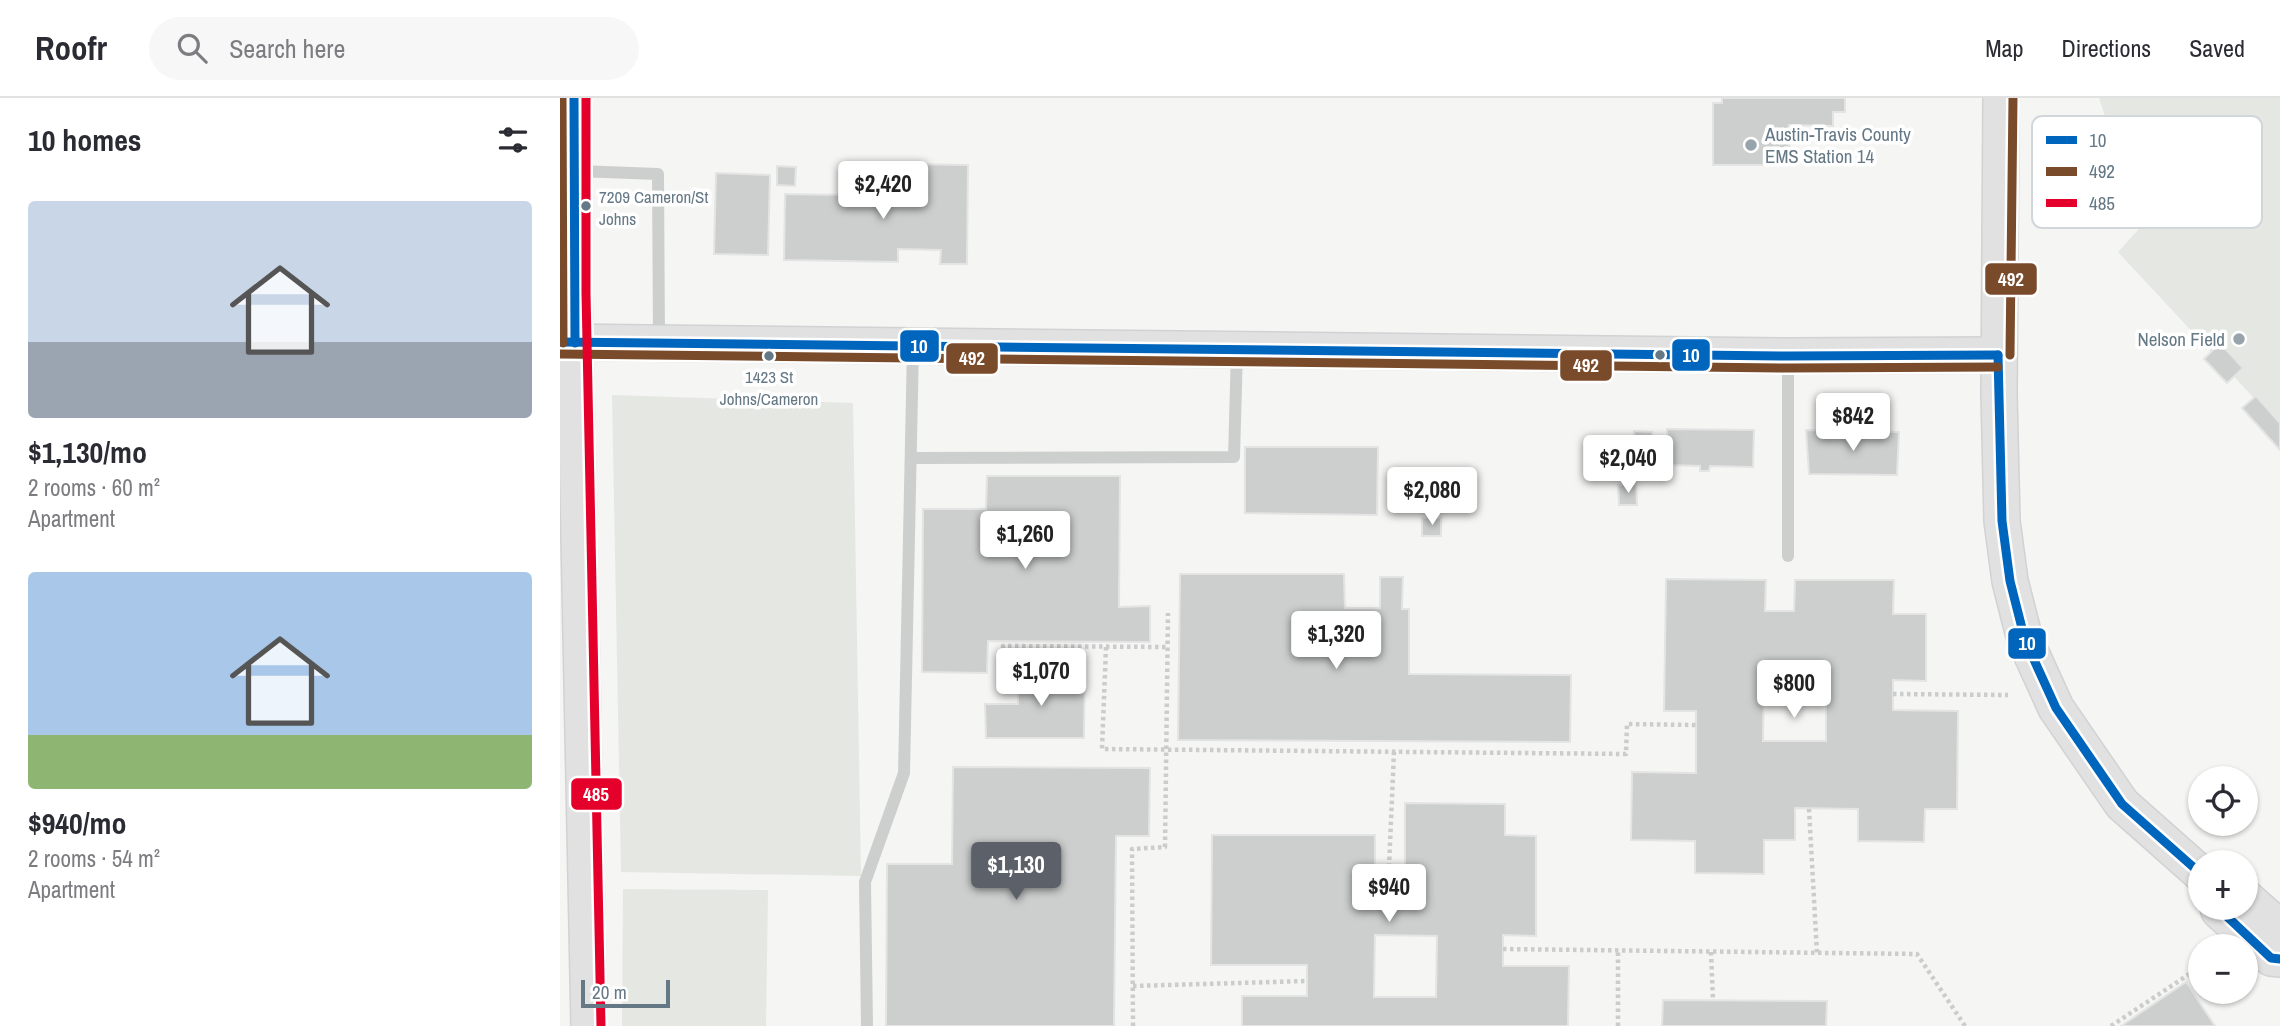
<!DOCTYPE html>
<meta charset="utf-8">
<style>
body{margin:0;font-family:"Archivo Narrow",sans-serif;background:#f7f7f7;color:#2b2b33;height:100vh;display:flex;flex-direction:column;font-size:26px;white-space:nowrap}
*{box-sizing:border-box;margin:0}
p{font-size:23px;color:#7c7c81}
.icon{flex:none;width:38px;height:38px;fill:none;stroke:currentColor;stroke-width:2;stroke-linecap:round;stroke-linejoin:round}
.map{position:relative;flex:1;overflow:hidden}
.side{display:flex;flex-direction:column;background:#fff;width:560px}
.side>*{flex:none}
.fabs{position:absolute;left:1628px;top:668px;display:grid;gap:14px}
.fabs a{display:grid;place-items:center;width:70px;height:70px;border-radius:50%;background:#fff;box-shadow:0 2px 5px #0004;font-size:35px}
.scale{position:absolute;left:21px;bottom:18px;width:89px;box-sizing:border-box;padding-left:7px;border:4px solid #657885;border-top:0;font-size:19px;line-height:24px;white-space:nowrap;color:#657885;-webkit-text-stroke:5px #fff;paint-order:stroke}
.price{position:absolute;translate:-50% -60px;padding:0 16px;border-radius:7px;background:#fff;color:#222;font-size:23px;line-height:46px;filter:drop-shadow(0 2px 4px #0008)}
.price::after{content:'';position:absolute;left:50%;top:42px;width:21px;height:16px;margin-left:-10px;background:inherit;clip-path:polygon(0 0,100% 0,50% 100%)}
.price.current{background:#5c6169;color:#fff}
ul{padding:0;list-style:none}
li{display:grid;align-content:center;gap:14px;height:371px;padding:0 28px}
li span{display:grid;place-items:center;height:217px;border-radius:7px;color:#555}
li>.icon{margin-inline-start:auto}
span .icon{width:126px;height:126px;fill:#fffc;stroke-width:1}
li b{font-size:30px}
h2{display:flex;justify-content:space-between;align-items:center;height:84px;padding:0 28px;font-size:30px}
header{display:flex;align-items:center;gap:42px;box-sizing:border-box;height:98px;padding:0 35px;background:#fff;border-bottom:2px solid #e1e1e2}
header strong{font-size:33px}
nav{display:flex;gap:38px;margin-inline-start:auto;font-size:24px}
.search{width:490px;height:63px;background:#f7f7f7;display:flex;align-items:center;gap:18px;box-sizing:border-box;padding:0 24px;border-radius:38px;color:#7c7c81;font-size:26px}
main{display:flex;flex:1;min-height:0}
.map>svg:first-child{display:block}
.green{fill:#e5e8e2}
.building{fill:#cdcfcf;stroke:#e4e4e4;stroke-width:2;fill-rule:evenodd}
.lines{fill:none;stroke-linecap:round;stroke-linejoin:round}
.secondary-casing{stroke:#d1d2d3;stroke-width:38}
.path{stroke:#cbcccc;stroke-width:4.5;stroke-dasharray:3.5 3.5;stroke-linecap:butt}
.lane{stroke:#cdcfcf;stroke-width:12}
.secondary{stroke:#e1e1e2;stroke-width:35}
.bus-1-casing{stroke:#fff;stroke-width:14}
.bus-2-casing{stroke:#fff;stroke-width:14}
.bus-3-casing{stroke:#fff;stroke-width:14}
.bus-1{stroke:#0065bd;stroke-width:9}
.bus-2{stroke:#7a4b2a;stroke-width:9}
.bus-3{stroke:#e4002b;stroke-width:9}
.poi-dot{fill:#97a4ac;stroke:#fff;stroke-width:2.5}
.bus-dot{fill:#657885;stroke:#fff;stroke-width:2.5}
.labels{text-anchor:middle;stroke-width:7;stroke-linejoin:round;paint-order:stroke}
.bus-label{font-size:17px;fill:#657885;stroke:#fff;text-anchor:start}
.poi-label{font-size:19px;fill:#657885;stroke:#fff;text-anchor:start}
.key{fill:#fff;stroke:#d1d6da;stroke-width:2}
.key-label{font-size:19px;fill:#657885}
.line-badge{stroke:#fff;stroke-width:2.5}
.badge-label{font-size:19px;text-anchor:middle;font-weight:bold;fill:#fff}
</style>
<header>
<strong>Roofr</strong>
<div class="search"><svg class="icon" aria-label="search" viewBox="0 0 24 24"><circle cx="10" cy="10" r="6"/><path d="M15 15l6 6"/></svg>Search here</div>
<nav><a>Map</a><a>Directions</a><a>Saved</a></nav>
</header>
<main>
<section class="side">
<h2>10 homes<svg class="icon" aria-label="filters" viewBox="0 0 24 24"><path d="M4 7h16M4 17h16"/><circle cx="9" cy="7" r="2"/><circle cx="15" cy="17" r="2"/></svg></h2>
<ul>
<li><span style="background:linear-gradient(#c9d6e8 65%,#9aa5b1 0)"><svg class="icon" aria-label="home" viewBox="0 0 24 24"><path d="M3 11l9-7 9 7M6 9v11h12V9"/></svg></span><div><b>$1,130/mo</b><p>2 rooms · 60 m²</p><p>Apartment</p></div></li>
<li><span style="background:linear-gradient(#a9c7e8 75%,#8fb573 0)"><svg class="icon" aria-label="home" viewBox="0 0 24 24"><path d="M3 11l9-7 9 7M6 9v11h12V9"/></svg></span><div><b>$940/mo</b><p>2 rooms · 54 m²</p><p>Apartment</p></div></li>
</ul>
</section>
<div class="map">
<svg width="1720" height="928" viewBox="0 0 1720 928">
<rect width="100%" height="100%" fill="#f5f5f4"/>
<g class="green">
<polygon points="1539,0 1720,0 1720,328 1558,154 1597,111 1557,54"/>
<polygon points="52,297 293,305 301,778 61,774"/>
<polygon points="63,791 208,792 206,928 62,928"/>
</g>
<g class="building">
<polygon points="1162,0 1285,0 1285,14 1273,14 1273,28 1229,27 1230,67 1153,67 1153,5 1162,5"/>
<polygon points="347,66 408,67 407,166 380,166 381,152 338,151 338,164 224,162 225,96 346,98"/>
<polygon points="217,68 236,69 235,88 217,87"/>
<polygon points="156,75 210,77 208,157 154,156"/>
<polygon points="1660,245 1683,270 1667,285 1644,261"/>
<polygon points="1696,298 1720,325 1720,352 1682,310"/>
<polygon points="1107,331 1194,332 1193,369 1150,368 1149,373 1140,373 1140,368 1107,367"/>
<polygon points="1246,332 1339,334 1337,377 1249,376"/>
<polygon points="1074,333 1092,334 1091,362 1074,363"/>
<polygon points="685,349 818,349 817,417 685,415"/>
<polygon points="427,378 560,378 559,509 590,508 590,544 428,543 427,575 362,574 363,411 426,411"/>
<polygon points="1076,386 1077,407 1059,407 1058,387"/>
<rect x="862" y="420" width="19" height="18"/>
<polygon points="620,476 784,476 785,510 820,510 820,479 843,479 842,511 849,511 849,576 1011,577 1010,644 618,642"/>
<path d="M 1106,481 L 1206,482 L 1205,513 L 1234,513 L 1235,482 L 1334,482 L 1333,516 L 1366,516 L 1366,583 L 1333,582 L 1333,612 L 1398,613 L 1397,711 L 1365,711 L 1364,744 L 1298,743 L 1298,711 L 1235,710 L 1235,742 L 1204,742 L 1204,776 L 1135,775 L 1135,743 L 1071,742 L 1072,674 L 1136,675 L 1136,613 L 1104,613 ZM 1204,581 L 1266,581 L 1266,643 L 1203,643 Z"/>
<polygon points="459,573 525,573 524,640 426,640 425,606 458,606"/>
<polygon points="393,669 590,670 589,738 556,738 554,928 326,928 327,766 392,766"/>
<path d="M 845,705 L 945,706 L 945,737 L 976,738 L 976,838 L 943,837 L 943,868 L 1009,868 L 1008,928 L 682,928 L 682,898 L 747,898 L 747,867 L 651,867 L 652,737 L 815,737 L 815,769 L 845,769 ZM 815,837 L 877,838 L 876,899 L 814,899 Z"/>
<polygon points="1626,884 1655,928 1561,928"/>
<polygon points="1103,902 1267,903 1266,928 1102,928"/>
</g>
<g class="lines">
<g class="secondary-casing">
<g id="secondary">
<polyline points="14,0 14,195 29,928"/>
<polyline points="1441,0 1439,296 1442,423 1450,483 1465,542 1496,610 1562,706 1640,775"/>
<polyline points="0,244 1228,258 1438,257"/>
<polyline points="1685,799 1720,830"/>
<polyline points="1658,810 1659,813 1711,860 1720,861"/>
</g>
</g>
<g class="path">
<polyline points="546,549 542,651 1066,656 1067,626 1136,627"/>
<polyline points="443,585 443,548 608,549"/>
<polyline points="1333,596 1448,597"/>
<polyline points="1249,711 1257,855"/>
<polyline points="829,769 834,654"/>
<polyline points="943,851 1357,856 1405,928"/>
<polyline points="1151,854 1153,902"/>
<polyline points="573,888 747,883"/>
<polyline points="573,928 572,751 605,749 608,515"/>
<polyline points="1058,928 1058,853"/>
<polyline points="1551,928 1640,869"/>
</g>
<g class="lane">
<polyline points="18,73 98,76 99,243"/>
<polyline points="1228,258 1228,458"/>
<polyline points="351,360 674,359 677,252"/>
<polyline points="307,928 305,784 344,675 353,249"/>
</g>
<use href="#secondary" class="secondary"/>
<g class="bus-1-casing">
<g id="bus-1">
<polyline points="14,0 15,245"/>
<polyline points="0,244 1228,258 1438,257"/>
<polyline points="1438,257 1442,423 1450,483 1465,542 1496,610 1562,706 1640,775"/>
<polyline points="1658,810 1711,860 1720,861"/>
</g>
</g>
<g class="bus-2-casing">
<g id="bus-2">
<polyline points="2,0 3,245"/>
<polyline points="0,256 1228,270 1438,269"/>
<polyline points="1450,257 1453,0"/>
</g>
</g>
<g class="bus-3-casing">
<polyline id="bus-3" points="26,0 26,195 41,928"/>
</g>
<use href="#bus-1" class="bus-1"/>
<use href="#bus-2" class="bus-2"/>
<use href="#bus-3" class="bus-3"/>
</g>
<g class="poi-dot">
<circle cx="1191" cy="47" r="7"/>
<circle cx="1679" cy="241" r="7"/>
</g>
<g class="bus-dot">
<circle cx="26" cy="108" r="6"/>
<circle cx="1100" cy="257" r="6"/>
<circle cx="209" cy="258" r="6"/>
</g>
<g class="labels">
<g class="bus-label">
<text x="39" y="105">7209 Cameron/St<tspan x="39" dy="22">Johns</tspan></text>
<text x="209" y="285" text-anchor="middle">1423 St<tspan x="209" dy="22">Johns/Cameron</tspan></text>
</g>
<g class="poi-label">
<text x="1205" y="43">Austin-Travis County<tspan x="1205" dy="22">EMS Station 14</tspan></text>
<text x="1665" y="248" text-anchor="end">Nelson Field</text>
</g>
</g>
<rect x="1472" y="18" width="230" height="112" rx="10" class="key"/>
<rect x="1486" y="38" width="31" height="8" fill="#0065bd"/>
<rect x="1486" y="69" width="31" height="9" fill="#7a4b2a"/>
<rect x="1486" y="101" width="31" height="8" fill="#e4002b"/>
<g class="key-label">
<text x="1529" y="49">10</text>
<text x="1529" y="80">492</text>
<text x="1529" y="112">485</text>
</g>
<g class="line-badge">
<rect x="1424" y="164" width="54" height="34" rx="7" fill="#7a4b2a"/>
<rect x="339" y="231" width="41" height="34" rx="7" fill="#0065bd"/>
<rect x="1111" y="240" width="40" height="34" rx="7" fill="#0065bd"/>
<rect x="385" y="244" width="54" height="33" rx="7" fill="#7a4b2a"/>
<rect x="999" y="251" width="54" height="33" rx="7" fill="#7a4b2a"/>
<rect x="1447" y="529" width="40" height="33" rx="7" fill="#0065bd"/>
<rect x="10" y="679" width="53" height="34" rx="7" fill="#e4002b"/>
</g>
<g class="badge-label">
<text x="1451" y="188">492</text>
<text x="359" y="255">10</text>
<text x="1131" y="264">10</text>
<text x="412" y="267">492</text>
<text x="1026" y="274">492</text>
<text x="1467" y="552">10</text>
<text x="36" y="703">485</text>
</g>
</svg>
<div class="fabs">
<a><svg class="icon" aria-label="locate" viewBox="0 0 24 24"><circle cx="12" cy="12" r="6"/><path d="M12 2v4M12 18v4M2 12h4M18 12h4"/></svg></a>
<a>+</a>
<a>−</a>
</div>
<div class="scale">20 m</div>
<b class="price" style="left:323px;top:123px">$2,420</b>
<b class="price" style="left:1293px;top:355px">$842</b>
<b class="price" style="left:1068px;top:397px">$2,040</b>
<b class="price" style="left:872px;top:429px">$2,080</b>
<b class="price" style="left:465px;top:473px">$1,260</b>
<b class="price" style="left:776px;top:573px">$1,320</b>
<b class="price" style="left:481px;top:610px">$1,070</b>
<b class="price" style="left:1234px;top:622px">$800</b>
<b class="price current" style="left:456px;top:804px">$1,130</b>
<b class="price" style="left:829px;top:826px">$940</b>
</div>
</main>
